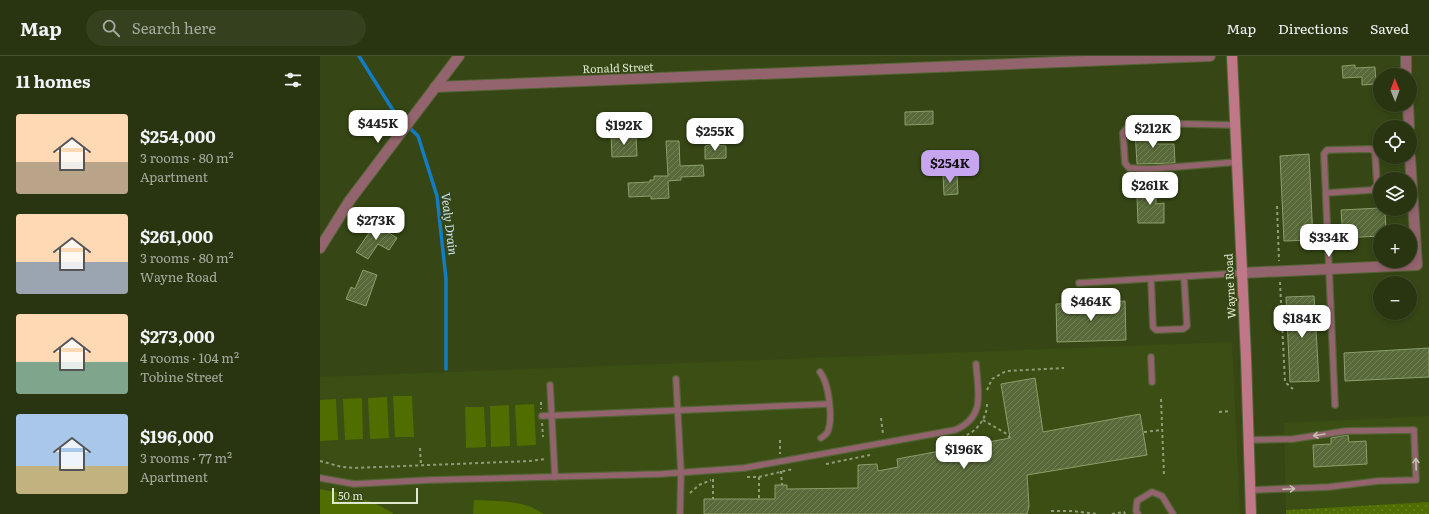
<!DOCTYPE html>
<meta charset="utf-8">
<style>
body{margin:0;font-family:Literata,serif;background:#34401e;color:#f1f3f6;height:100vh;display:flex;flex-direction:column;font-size:15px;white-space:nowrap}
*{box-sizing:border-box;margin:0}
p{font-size:13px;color:#a5ab9f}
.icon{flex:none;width:22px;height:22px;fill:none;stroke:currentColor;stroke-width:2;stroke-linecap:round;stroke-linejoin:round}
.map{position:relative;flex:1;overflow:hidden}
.sheet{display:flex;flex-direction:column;background:#283510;width:320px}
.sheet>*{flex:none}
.needle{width:26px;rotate:359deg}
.buttons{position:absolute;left:1053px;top:12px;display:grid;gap:8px}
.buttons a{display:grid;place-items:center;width:44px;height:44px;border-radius:50%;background:#283510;box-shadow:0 2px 6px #0003,0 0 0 1px #445030;font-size:20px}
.scale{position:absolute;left:12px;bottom:10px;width:86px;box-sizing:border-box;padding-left:4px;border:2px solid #dde8cd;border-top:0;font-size:11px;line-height:14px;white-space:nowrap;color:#dde8cd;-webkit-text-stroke:3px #364715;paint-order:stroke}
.price{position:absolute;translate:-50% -34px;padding:0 9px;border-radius:8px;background:#fff;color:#222;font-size:13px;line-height:26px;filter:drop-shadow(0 1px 2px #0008)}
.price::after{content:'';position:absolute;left:50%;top:24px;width:12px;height:9px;margin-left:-6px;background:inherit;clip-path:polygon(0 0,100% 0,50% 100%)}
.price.active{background:#c8a5ef;color:#111}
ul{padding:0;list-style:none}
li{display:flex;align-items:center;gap:12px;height:100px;padding:0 16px}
li span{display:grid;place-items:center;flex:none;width:112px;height:80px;border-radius:4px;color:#555}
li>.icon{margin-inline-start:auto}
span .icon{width:48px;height:48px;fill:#fffc;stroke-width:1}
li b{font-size:17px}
h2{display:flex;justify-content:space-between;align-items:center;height:48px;padding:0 16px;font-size:17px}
header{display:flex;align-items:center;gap:24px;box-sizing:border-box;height:56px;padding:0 20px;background:#283510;border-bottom:1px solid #445030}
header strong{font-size:19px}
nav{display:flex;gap:22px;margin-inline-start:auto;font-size:14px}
.search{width:280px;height:36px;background:#34401e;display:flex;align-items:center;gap:10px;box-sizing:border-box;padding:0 14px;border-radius:22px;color:#a5ab9f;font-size:15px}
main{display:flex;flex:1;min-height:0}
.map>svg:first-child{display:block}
.built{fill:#3b4e13}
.grass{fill:url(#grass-dots)}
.garden{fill:#506d00}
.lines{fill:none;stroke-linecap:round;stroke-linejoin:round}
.stream{stroke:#147cc2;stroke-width:3.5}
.building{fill:url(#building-hatch);stroke:#8b9f6b}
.service-casing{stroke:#546436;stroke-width:8}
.minor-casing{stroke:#546436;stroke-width:12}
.tertiary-casing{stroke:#546436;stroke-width:12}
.secondary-casing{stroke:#546436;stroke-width:12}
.path{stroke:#909d78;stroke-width:2;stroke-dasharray:3 3;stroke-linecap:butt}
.service{stroke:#93646e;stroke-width:5.5}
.minor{stroke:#93646e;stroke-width:10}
.tertiary{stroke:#93646e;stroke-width:10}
.secondary{stroke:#c07787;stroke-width:10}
.oneway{stroke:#c7c0b0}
.labels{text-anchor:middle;stroke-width:3.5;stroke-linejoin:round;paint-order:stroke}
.street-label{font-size:11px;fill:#dde8cd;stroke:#364715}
.water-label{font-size:12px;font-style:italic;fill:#cce1f3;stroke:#364715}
</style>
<header>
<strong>Map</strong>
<div class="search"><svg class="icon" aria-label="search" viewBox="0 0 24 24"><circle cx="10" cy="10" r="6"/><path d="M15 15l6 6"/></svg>Search here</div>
<nav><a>Map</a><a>Directions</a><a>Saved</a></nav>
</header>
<main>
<section class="sheet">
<h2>11 homes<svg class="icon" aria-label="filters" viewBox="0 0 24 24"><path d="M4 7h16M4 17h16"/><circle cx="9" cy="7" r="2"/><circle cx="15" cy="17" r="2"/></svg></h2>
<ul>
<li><span style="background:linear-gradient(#ffd9b3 60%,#b9a48a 0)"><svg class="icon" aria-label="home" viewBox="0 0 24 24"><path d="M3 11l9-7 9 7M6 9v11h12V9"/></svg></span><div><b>$254,000</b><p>3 rooms · 80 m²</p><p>Apartment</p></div></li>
<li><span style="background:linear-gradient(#ffd9b3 60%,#9aa5b1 0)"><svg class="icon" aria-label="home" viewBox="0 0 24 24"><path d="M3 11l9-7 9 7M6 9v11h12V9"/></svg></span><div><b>$261,000</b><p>3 rooms · 80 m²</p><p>Wayne Road</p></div></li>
<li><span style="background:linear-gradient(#ffd9b3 60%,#7fa58c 0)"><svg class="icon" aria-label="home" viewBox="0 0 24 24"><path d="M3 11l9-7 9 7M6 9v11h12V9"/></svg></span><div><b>$273,000</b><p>4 rooms · 104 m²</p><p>Tobine Street</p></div></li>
<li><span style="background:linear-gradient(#a9c7e8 65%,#c2b280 0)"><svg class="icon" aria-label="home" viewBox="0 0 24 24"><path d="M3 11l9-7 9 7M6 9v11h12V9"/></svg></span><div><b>$196,000</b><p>3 rooms · 77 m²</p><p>Apartment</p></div></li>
</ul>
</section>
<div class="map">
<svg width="1109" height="458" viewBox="0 0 1109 458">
<defs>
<pattern id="grass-dots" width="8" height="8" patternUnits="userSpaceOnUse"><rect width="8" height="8" fill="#506d00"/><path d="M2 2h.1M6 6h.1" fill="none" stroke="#698224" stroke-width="1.8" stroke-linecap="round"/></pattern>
<pattern id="building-hatch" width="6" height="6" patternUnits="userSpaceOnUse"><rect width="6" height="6" fill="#586a39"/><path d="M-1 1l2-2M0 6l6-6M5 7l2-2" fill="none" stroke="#707f54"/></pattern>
</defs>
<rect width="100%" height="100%" fill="#364715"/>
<g class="built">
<polygon points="912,286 920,458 0,458 0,321"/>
<polygon points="1109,360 1109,446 966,454 964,367"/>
</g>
<polygon class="grass" points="1109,446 1109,458 966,458 966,454"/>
<g class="garden">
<polygon points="73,340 92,340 94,381 75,381"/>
<polygon points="67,341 69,382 50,383 48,342"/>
<polygon points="42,342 43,383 25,384 23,343"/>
<polygon points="16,343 18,384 0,385 0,344"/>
<polygon points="214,348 216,389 197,390 195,349"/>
<polygon points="189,349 190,390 171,391 170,350"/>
<polygon points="145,351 164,351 166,391 146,392"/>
<path d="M 0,433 C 26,438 52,443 74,458 L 0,458 Z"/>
<path d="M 154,444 C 177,445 204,444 224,458 L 153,458 Z"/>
</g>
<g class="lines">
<polyline class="stream" points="39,0 76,59 98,80 117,140 126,223 126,313"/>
</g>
<g class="building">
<polygon points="1035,9 1035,12 1055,11 1056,28 1042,29 1042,21 1023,22 1022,10"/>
<polygon points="613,55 613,68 585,69 585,56"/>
<polygon points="835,73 835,88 854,88 855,107 817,108 815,74"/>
<polygon points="291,79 316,80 317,100 292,101"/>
<polygon points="346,85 359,85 360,110 383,109 384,120 361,121 361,124 348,125 349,142 331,143 331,140 309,141 308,127 330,126 330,124 334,124 334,120 348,120"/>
<polygon points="390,89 406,90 406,102 385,103 385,90"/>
<polygon points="989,98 993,184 964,185 960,100"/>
<polygon points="637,118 638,138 624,139 623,119"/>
<polygon points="823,128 836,128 836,148 844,147 844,167 818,167 817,141 823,141"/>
<polygon points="1060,152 1065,153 1066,175 1060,175 1060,180 1023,182 1021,154"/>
<polygon points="55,168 77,182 69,194 58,188 48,203 36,196"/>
<polygon points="43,214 57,219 46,250 26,243 31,231 35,233"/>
<polygon points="994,240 999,325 970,326 966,241"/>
<polygon points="805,245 806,284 737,286 736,248"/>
<polygon points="1109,292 1109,321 1025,325 1024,297"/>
<polygon points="715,322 723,376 820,358 827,399 707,419 709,450 707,458 384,458 384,443 455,443 455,429 467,429 467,433 538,432 538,409 557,408 558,415 578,411 577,403 690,382 681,328"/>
<polygon points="1026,379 1028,379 1029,386 1046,385 1047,408 994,411 993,389 1011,388 1011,382"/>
</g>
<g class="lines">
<g class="service-casing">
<g id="service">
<polyline points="915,69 826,67 809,69 803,77 805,107 809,112 830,113 917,106"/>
<polyline points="1006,137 1052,134 1057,129 1055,96 1051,93 1007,94 1004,98 1015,349"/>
<polyline points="831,223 833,271 836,274 863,273 867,270 864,221"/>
<polyline points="759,227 921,217"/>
<polyline points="831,301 832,326"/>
<path d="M 500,316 C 509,327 513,362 508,375 C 507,378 504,380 501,382"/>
<polyline points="356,323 361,417 360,458"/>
<polyline points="230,329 235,421"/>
<polyline points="222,360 508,348"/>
<polyline points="928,384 973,383 1026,375 1094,374 1096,424 1058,425 1009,431 930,434"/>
<path d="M 0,422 L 34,428 L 110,424 L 341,418 L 424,412 L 635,374 C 666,361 658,336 656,308"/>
<polyline points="818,458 816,455 817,445 832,436 842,440 853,458"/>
</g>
</g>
<g class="minor-casing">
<g id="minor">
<polyline points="1086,0 1086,19"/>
<polyline points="115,31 890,0"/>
<polyline points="1088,49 1089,71"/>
<polyline points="921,217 1097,209 1090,101"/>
</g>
</g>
<g class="tertiary-casing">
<polyline id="tertiary" points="0,192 30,144 139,0"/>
</g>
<g class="secondary-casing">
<polyline id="secondary" points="912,0 926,301 931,458"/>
</g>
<g class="path">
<polyline points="957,150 959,205"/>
<polyline points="960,226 965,326 973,333"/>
<polyline points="667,334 672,323 686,315 744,312"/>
<polyline points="841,343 844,419"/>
<polyline points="221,346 221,353"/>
<polyline points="899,356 910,355"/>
<polyline points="561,362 563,378"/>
<polyline points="663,364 687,378 690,382"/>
<polyline points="222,367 223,381"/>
<polyline points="824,376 842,374"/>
<path d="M 641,381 C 655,378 667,363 667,348"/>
<polyline points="460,384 460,398"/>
<polyline points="100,392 101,409"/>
<polyline points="0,405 22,411 34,412 210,405 225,403 225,401"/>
<polyline points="506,408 550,399"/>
<polyline points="461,415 462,429"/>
<polyline points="427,421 439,421 473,413"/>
<polyline points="439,421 439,443"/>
<polyline points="393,423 393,443"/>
<polyline points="370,437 379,429 391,424"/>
<polyline points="731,455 752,455 777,458"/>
<polyline points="792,458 804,456 805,458"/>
</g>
<use href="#service" class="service"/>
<use href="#minor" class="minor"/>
<use href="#tertiary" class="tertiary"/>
<use href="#secondary" class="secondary"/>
</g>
<defs><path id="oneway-shaft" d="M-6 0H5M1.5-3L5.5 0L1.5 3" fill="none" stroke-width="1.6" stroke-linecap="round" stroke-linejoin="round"/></defs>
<g class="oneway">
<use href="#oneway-shaft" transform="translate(999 379) rotate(171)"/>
<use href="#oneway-shaft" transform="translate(1096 408) rotate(-92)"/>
<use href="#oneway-shaft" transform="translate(969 433) rotate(-3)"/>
</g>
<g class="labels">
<g class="street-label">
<text transform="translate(298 12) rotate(-2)" y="4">Ronald Street</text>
<text transform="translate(910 230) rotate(-93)" y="4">Wayne Road</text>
</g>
<g class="water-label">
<text transform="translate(129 168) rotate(83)" y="4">Vealy Drain</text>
</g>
</g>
</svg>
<div class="buttons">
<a><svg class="needle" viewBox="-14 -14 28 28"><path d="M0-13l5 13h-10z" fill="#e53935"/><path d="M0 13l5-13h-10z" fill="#a5ab9f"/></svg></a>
<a><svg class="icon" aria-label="locate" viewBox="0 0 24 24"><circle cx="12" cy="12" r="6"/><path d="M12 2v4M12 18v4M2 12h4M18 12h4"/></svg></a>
<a><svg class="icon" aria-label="layers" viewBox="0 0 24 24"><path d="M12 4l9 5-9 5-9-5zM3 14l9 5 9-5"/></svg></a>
<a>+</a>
<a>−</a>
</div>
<div class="scale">50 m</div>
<b class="price" style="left:58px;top:88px">$445K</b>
<b class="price" style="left:304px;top:90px">$192K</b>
<b class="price" style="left:833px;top:93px">$212K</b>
<b class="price" style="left:395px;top:96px">$255K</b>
<b class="price active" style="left:630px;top:128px">$254K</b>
<b class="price" style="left:830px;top:150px">$261K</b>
<b class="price" style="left:56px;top:185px">$273K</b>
<b class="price" style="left:1009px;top:202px">$334K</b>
<b class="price" style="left:771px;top:266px">$464K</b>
<b class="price" style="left:982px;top:283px">$184K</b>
<b class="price" style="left:644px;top:414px">$196K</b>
</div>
</main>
